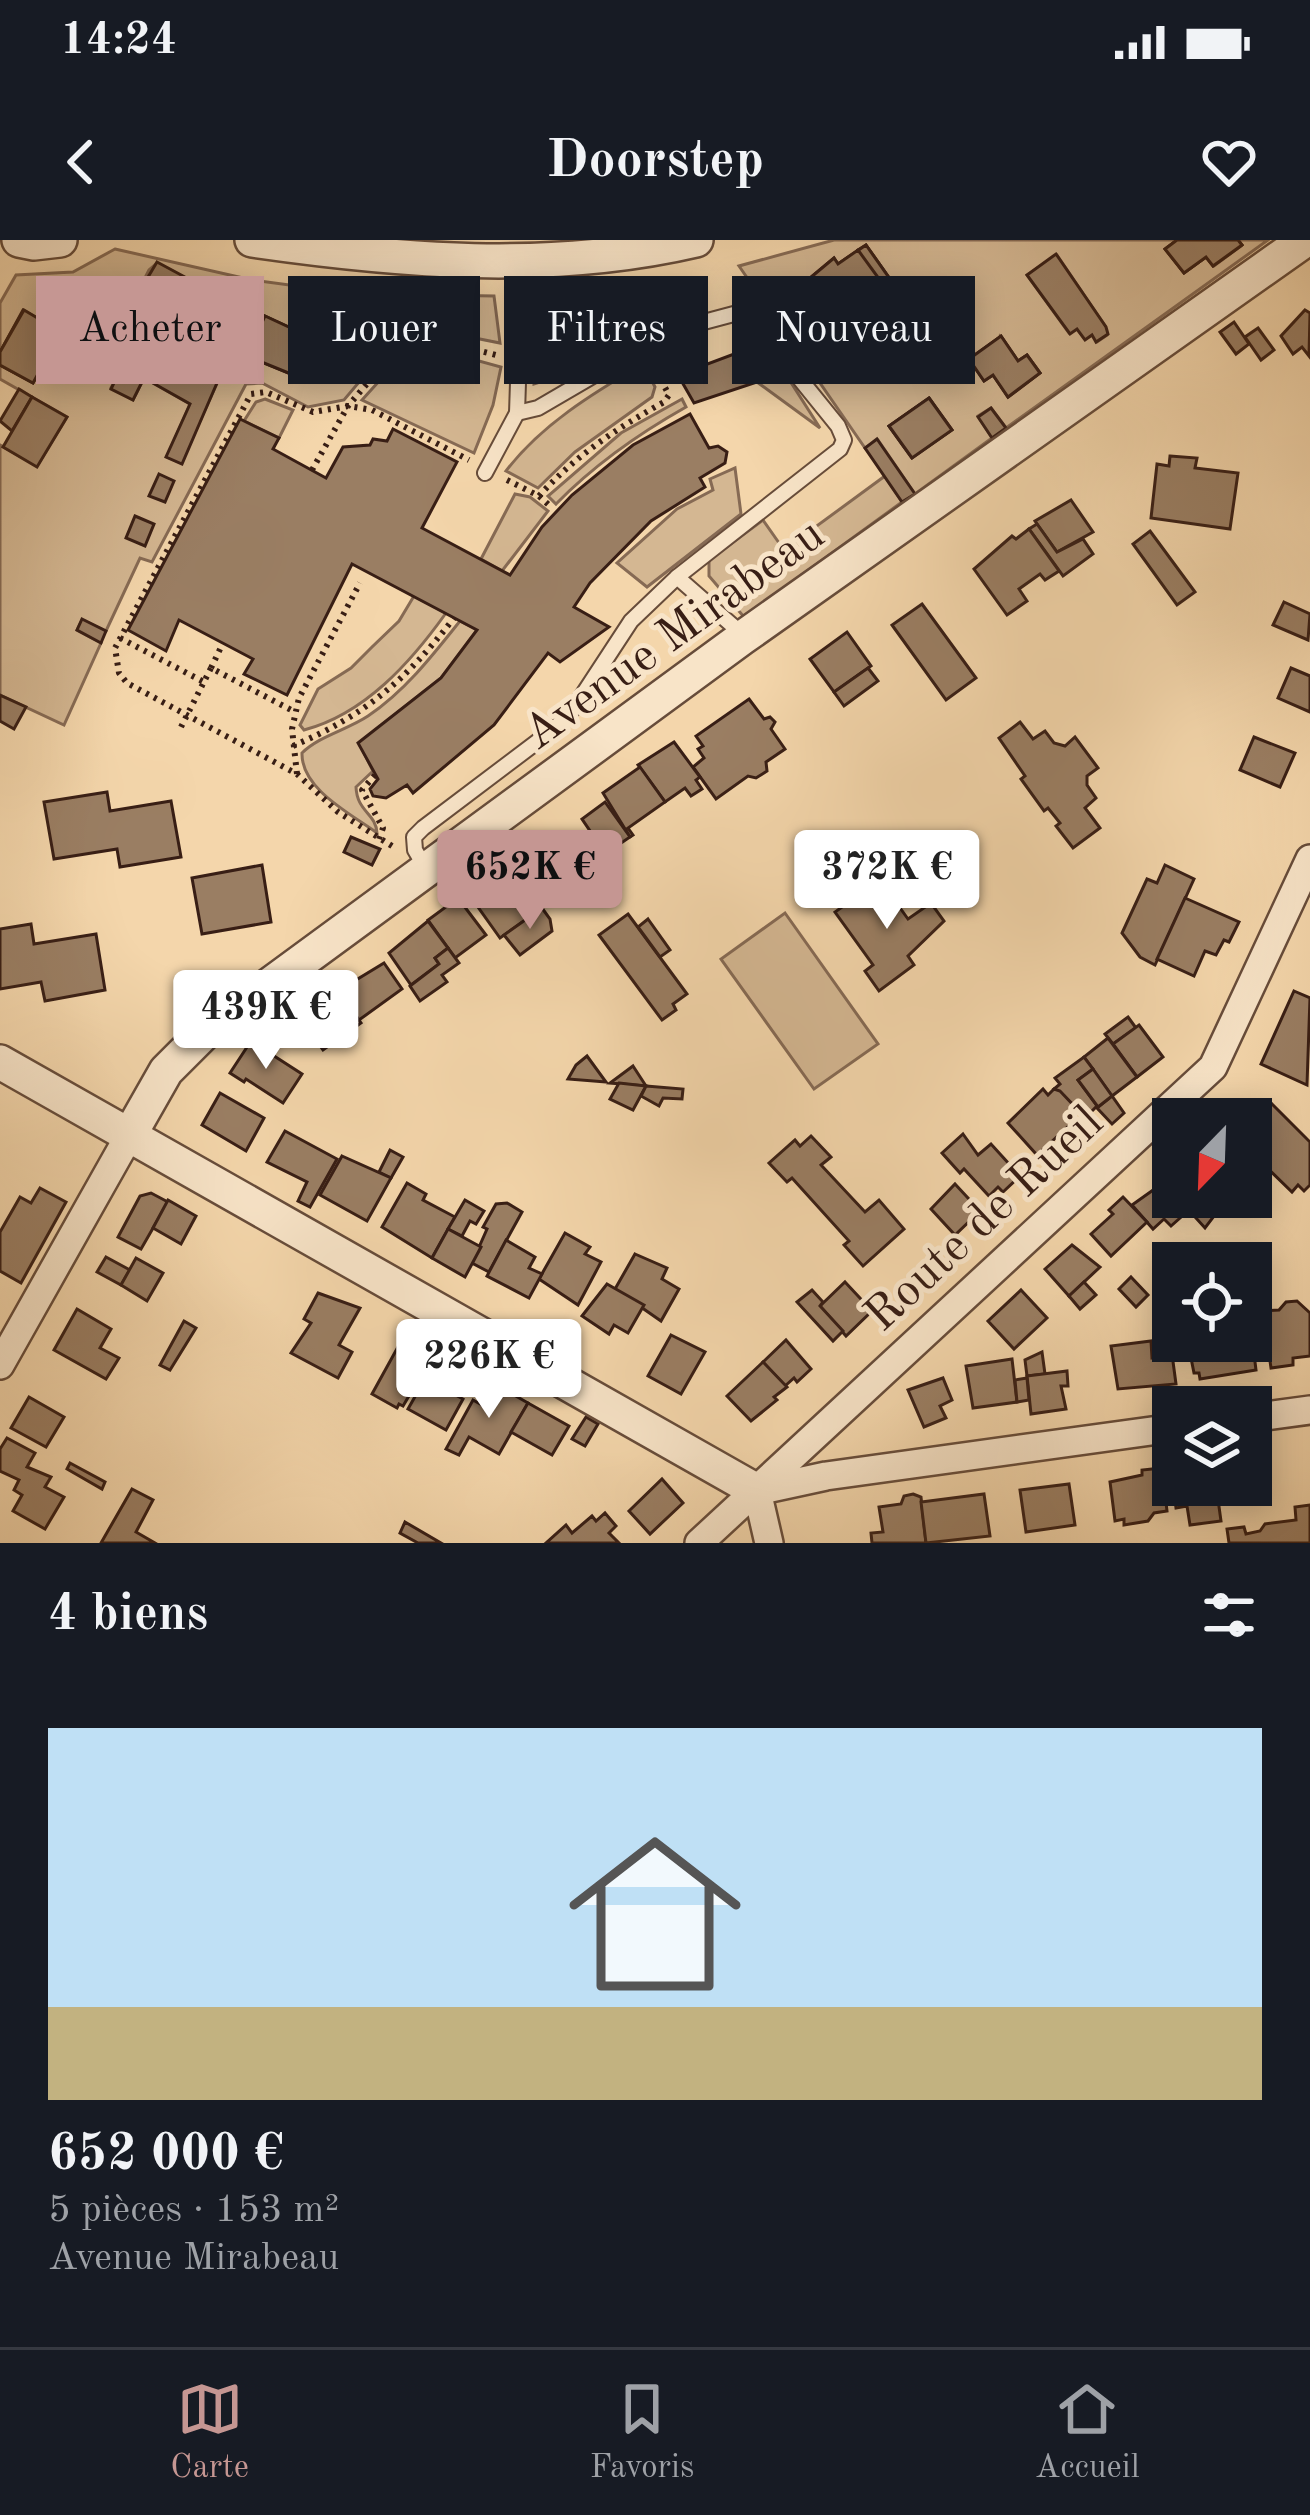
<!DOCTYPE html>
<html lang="fr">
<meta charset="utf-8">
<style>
body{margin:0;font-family:"Old Standard TT",serif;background:#20242c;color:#f1f3f6;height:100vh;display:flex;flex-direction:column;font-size:45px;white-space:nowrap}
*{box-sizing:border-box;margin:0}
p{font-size:39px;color:#9ea1a6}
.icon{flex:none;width:66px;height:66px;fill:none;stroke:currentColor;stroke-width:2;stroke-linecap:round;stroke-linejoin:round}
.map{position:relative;height:1303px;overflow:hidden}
.side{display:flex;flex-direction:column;background:#171b24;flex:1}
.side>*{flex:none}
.banner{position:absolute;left:36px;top:36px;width:1239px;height:108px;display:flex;gap:24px}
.needle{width:78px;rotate:203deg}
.buttons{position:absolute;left:1152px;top:858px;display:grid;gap:24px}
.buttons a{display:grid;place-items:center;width:120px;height:120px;border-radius:0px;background:#171b24;box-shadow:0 6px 30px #0003;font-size:60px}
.price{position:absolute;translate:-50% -102px;padding:0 27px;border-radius:12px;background:#fff;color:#222;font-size:39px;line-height:78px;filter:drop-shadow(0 3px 6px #0008)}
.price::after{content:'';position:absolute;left:50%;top:72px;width:36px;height:27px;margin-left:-18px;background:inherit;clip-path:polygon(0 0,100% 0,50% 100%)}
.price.active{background:#c59692;color:#111}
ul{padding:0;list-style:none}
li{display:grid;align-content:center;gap:24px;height:636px;padding:0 48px}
li span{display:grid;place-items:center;height:372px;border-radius:0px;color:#555}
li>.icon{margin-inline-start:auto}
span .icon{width:216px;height:216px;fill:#fffc;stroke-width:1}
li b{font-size:51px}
h2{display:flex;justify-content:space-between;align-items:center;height:144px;padding:0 48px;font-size:51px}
.pill{padding:0 42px;border-radius:0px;background:#171b24;box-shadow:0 6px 30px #0003;font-size:42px;line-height:108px}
.pill.active{background:#c59692;color:#111}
.status{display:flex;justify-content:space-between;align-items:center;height:84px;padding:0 60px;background:#171b24;direction:ltr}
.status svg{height:33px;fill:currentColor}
header{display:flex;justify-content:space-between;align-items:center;height:156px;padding:0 48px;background:#171b24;font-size:54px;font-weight:800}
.tab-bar{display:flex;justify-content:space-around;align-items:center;height:168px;border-top:3px solid #363941;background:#171b24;font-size:33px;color:#9ea1a6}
.tab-bar a{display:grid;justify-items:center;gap:6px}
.tab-bar .active{color:#c59692}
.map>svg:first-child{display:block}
.green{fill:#d4b792;stroke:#866a54;stroke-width:3;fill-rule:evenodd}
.building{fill:#9a7e63;stroke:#381e15;stroke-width:3}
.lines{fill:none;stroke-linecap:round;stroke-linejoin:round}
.service-casing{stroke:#674c3a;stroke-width:18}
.minor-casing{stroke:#674c3a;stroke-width:32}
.tertiary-casing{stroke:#674c3a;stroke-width:38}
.path{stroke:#381e15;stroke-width:6;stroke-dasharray:3 6;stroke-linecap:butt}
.service{stroke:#f8e4c8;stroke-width:14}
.minor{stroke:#f8e4c8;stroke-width:27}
.tertiary{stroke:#f8e4c8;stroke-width:33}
.labels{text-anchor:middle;stroke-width:10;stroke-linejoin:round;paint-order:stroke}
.street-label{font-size:48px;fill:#381e15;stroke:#f8e4c8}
</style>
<div class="status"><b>14:24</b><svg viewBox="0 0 49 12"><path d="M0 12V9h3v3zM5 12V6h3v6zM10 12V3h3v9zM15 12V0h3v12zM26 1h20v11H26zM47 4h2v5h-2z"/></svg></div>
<header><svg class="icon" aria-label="back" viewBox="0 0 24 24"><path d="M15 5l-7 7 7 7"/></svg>Doorstep<svg class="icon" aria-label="heart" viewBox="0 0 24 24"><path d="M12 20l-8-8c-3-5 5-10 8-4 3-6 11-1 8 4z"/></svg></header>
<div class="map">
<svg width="1310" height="1303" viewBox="0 0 1310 1303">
<rect width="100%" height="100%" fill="#f4d6ab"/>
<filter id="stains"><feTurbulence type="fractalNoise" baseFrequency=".00167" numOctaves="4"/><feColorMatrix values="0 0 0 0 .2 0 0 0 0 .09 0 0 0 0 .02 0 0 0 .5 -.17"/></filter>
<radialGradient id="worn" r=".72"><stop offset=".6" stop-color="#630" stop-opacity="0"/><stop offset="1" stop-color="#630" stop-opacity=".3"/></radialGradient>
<g class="green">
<path d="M 834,0 L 1177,0 L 1166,9 L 1184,33 L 1206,17 L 1214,26 L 1241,6 L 1238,0 L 1268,0 L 1006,188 L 991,168 L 978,176 L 992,198 L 915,254 L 878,200 L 865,208 L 739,26 ZM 866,5 L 892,42 L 869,59 L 871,75 L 846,92 L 833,84 L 808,102 L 780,63 L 834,19 L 838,24 ZM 1057,15 L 1105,86 L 1107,95 L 1097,102 L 1092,95 L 1085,99 L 1077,89 L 1069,93 L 1027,35 ZM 1000,97 L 1018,121 L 1027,115 L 1040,133 L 1008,156 L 993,135 ZM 929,158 L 951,190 L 911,217 L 889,186 Z"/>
<path d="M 115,9 L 252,40 L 357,54 L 357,72 L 374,73 L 375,54 L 494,56 L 500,103 L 420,87 L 403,90 L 344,160 L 308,167 L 262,143 L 246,144 L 152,322 L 140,318 L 106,391 L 82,380 L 77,390 L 101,403 L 64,485 L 0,455 L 0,205 L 37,226 L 67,177 L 0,139 L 0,125 L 33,142 L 61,92 L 23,71 L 0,112 L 0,63 L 16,35 L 73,32 ZM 157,23 L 196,43 L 166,96 L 223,130 L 181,223 L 167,217 L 190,164 L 144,138 L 133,160 L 111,148 L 131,110 L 141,114 L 156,91 L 135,79 L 131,84 L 124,79 L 149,30 Z"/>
<polygon points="659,40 666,83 638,91 627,67 549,113 559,136 534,144 533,55"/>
<polygon points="742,86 749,86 760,94 820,188 757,142"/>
<polygon points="421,105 501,127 493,165 474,213 362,160 409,108"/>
<path d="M 643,124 L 655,147 L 652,157 L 575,212 L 538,248 L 506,231 C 541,185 593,153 643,124 Z"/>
<polygon points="265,159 293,170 279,198 244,181 256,162"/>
<path d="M 682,159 L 686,167 C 638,194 595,224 556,264 L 548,256 L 621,193 Z"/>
<polygon points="735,228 741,274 647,347 617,323 677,269 713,250 710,239"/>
<polygon points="885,236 902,262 744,377 709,336 709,320 763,280 784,310"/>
<polygon points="515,254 530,257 548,271 502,331 481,319"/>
<path d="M 414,356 L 446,373 C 411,422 365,474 304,490 L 300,485 L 318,449 L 351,428 L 372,407 L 399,381 Z"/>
<path d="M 460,381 L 477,390 L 441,438 L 359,503 L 373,531 L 356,547 C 357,572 376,573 377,593 C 351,574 301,549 302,513 C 319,496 347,490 368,476 C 405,451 433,415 460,381 Z"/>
<polygon points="785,673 878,804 814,849 721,719"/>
</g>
<g class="building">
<polygon points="1177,0 1238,0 1242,5 1213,26 1206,17 1184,33 1165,9"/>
<polygon points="1177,0 1238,0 1242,5 1213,26 1206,17 1184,33 1165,9"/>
<polygon points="866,5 892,42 885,47 858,10"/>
<polygon points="866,5 892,42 869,59 871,75 846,92 833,84 807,102 780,63 834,18 838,24"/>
<polygon points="858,10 885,47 869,59 871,75 846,92 833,84 807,102 780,63 834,18 838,24"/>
<polygon points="1056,14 1106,87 1108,94 1096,102 1092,95 1085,100 1077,89 1070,94 1027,35"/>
<polygon points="157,22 196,43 144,138 123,124 131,109 141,114 156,91 126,74"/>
<polygon points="357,54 375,54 374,73 356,72"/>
<polygon points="23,70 61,92 33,143 0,125 0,112"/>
<polygon points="24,70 61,92 33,143 0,125 0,112"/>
<polygon points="1305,70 1310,73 1309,116 1302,107 1293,114 1281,96"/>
<polygon points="265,76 308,96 291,134 247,116"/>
<polygon points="265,76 308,96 291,134 247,116"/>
<polygon points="1234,82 1249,104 1236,114 1220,92"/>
<polygon points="1258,88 1274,110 1261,120 1245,97"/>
<polygon points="166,96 223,129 182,224 166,217 190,164 144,138"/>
<polygon points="1001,96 1018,121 1027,115 1040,133 1008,157 993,135 984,141 969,119"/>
<polygon points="1001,96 1018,121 1027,115 1040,133 1008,157 993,135 984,141 969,119"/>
<polygon points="750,108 757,142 694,163 678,135"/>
<polygon points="123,124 144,138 133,160 111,149"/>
<polygon points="19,149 32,157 12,191 0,181"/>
<polygon points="32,157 67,177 37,227 3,207"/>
<polygon points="929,158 952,190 912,218 889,186"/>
<polygon points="929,158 952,190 912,218 889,186"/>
<polygon points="991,168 1006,188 992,198 978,177"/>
<polygon points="690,174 709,208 718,206 727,212 725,223 700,238 705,247 651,281 590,343 574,367 609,387 560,422 548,413 494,485 413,553 407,545 386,558 373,556 370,549 378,539 358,503 441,438 477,390 352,324 287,455 244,434 253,419 179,380 166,411 128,390 240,179 279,198 273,209 326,238 343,207 370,205 373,199 387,201 393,189 457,222 422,288 510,335 542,287 572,255 633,205"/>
<polygon points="877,199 915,254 902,262 865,208"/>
<polygon points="1170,216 1197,218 1195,228 1238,233 1230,289 1151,278 1157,224 1169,226"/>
<polygon points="159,234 174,241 165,262 149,256"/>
<polygon points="1071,260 1093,292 1057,312 1035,281"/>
<polygon points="135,276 154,284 145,306 126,298"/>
<polygon points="1037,284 1057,312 1083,299 1093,314 1063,336 1029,289"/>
<polygon points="1029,289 1059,331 1045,340 1040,334 1019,349 1027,361 1007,375 974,329 1012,296 1016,299"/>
<polygon points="1150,291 1195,352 1177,365 1133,304"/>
<polygon points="1284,362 1310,374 1308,400 1273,385"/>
<polygon points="922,364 976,438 946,460 892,385"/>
<polygon points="82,379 106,391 101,403 77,390"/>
<polygon points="847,392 871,426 834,452 810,419"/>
<polygon points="868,428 878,441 844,466 834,452"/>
<polygon points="1291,428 1310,436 1310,472 1278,458"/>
<polygon points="0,455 26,467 14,489 0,481"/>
<polygon points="749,459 764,479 770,477 775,482 771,489 785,509 766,522 767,531 756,538 748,536 716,559 693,527 704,518 698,509 703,506 696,496"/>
<polygon points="1020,482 1033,499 1045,491 1054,503 1065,506 1075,497 1098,528 1087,536 1087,545 1096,558 1085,568 1100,588 1073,608 1056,586 1060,583 1048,568 1044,571 1021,539 1025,536 999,498"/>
<polygon points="1254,497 1295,513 1280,547 1240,530"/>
<polygon points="674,502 700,537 696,540 702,549 691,556 685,548 665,562 638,525"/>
<polygon points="640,527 665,562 628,588 633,595 630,597 603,553"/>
<polygon points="107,552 110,571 171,561 181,617 120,627 117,609 54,619 44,562"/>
<polygon points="605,562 630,597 614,608 605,595 597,601 582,579"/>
<polygon points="351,597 380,609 372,625 344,612"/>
<polygon points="262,625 271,682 202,694 192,638"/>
<polygon points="1165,625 1194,639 1155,725 1140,717 1122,693 1147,639 1157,643"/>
<polygon points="514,630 542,668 500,698 473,660"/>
<polygon points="880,640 908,679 931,663 944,681 908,716 914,725 879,751 865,731 873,725 835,672"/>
<polygon points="458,658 486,695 455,718 428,680"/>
<polygon points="1185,658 1239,682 1229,702 1224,700 1216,715 1205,711 1194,736 1157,719"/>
<polygon points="542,668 550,679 552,691 520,715 504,695"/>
<polygon points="628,674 687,754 673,764 676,770 662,780 599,695"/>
<polygon points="648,679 670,710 660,717 638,687"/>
<polygon points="428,681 448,708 435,718 439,724 411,745 389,713"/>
<polygon points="31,684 34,704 96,694 105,750 45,761 41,742 0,749 0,689"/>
<polygon points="448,708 459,723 442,735 447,742 420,761 410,746 439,724 435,718"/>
<polygon points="384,723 402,749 359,780 338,751"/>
<polygon points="1294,751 1310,758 1307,845 1261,824"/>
<polygon points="339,752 361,783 323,810 301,779"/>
<polygon points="294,773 308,794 297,802 282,782"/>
<polygon points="1128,777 1136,788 1113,804 1105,794"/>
<polygon points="1139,785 1163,817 1137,837 1113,804"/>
<polygon points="1108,798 1137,837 1112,856 1084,817"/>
<polygon points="251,801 302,834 283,863 246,839 244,842 230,833"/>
<polygon points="587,816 606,842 568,839 576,825"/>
<polygon points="1084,817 1093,829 1078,840 1098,867 1112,856 1124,873 1112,884 1096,867 1087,876 1054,849 1060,844 1055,838"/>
<polygon points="633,826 646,846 610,843"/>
<polygon points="1093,829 1112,856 1098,867 1078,840"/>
<polygon points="619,843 646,846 633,870 610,859"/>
<polygon points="646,846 683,849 682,859 663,858 659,866 641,856"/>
<polygon points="1043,849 1048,855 1054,849 1060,851 1077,869 1069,876 1074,881 1037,915 1008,883"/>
<polygon points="220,853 264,878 246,911 202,885"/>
<polygon points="1272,864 1310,902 1310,945 1304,951 1298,945 1292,952 1251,912 1251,886"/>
<polygon points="285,891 337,919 310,967 298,961 307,942 267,922"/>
<polygon points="963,894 978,915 991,904 1020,936 1003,952 998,947 989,956 964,929 960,933 942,913"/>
<polygon points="811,896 831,917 821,925 865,972 879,960 904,989 863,1026 844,1005 849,1001 792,938 787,942 769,923 795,900 800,906"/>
<polygon points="390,910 403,917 391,938 379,932"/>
<polygon points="342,916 391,938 367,981 320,955"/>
<polygon points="407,943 426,954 423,960 455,977 432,1018 382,987"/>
<polygon points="1163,943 1189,970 1171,986 1164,979 1153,989 1132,965"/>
<polygon points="955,944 980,971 955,995 931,969"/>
<polygon points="40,948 66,962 21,1043 0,1031 0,992 20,957 31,963"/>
<polygon points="151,953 168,962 141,1009 118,997 140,956"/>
<polygon points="1123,957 1147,982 1111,1016 1091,994 1113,974 1109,970"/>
<polygon points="1177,957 1218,957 1224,963 1205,988"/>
<polygon points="168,960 196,976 181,1004 153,988"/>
<polygon points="465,960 484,971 476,984 470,981 462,996 448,989"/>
<polygon points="507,963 522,972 489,1032 472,1023 487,989 483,987 496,964"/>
<polygon points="448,989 481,1007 465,1037 432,1018"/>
<polygon points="565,993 590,1007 585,1014 601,1022 578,1065 539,1039"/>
<polygon points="506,1000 535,1017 529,1028 542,1034 529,1058 487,1036"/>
<polygon points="1072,1005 1100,1027 1069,1056 1045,1029"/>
<polygon points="635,1014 667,1028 662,1039 679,1049 661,1081 615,1049"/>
<polygon points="106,1017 130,1030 121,1045 97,1032"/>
<polygon points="136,1018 163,1033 147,1061 121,1045"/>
<polygon points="1131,1037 1148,1055 1136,1067 1119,1049"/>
<polygon points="845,1042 872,1071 846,1096 820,1066"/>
<polygon points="1084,1042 1096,1055 1080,1069 1069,1056"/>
<polygon points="607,1044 644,1065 628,1093 614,1085 609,1094 582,1076"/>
<polygon points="812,1050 823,1062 820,1066 843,1091 833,1101 797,1062"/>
<polygon points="1021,1050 1047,1078 1014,1109 988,1081"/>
<polygon points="318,1053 360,1068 339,1105 352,1112 338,1138 291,1113 311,1083 304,1079"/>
<polygon points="1297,1061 1310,1073 1310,1116 1293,1118 1293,1125 1271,1128 1263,1071 1279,1070 1286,1062"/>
<polygon points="77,1069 111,1089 100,1108 119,1118 106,1139 54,1110"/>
<polygon points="184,1081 196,1088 170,1130 160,1125"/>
<polygon points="671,1095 705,1112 681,1154 648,1136"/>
<polygon points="1252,1098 1256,1130 1200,1139 1199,1133 1194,1133 1191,1118 1197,1118 1196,1105 1251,1101"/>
<polygon points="786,1100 811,1129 797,1142 794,1138 785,1146 763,1122"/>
<polygon points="1151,1101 1152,1118 1172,1114 1176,1144 1118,1149 1111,1106"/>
<polygon points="399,1105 429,1122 403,1166 399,1164 397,1168 372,1154"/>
<polygon points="1042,1112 1045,1134 1027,1136 1025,1120"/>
<polygon points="1012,1119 1017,1162 973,1168 966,1126"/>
<polygon points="763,1122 787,1147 774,1157 777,1160 751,1181 727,1156"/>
<polygon points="1067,1131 1068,1146 1061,1146 1066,1169 1031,1174 1027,1136"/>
<polygon points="943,1138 952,1160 940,1166 946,1178 924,1187 908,1150"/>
<polygon points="1027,1138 1029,1160 1017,1162 1015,1140"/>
<polygon points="425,1139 463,1159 446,1190 408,1169"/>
<polygon points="495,1144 528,1163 499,1214 469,1197 459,1215 446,1209 473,1160 482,1165"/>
<polygon points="29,1157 64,1177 46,1207 11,1188"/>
<polygon points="528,1163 569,1186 552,1215 511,1192"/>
<polygon points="586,1177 598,1184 585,1206 572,1199"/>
<polygon points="7,1198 35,1213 27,1227 51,1237 45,1247 64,1257 45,1289 13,1271 22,1255 14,1250 19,1240 0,1231 0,1209"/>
<polygon points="70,1223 105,1242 102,1249 67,1229"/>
<polygon points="1173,1227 1173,1245 1216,1245 1221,1281 1190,1285 1187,1266 1176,1268 1171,1228"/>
<polygon points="1162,1228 1167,1271 1154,1273 1148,1281 1124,1285 1124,1279 1115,1281 1110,1242 1142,1235 1142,1230"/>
<polygon points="662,1239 683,1263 650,1294 629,1271"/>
<polygon points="1069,1244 1075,1285 1026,1292 1020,1250"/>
<polygon points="132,1249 153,1260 136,1292 155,1303 101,1303"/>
<polygon points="913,1254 921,1257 926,1303 872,1303 871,1293 883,1292 879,1267 901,1264 904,1256"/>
<polygon points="984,1254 990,1296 926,1303 921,1262"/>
<polygon points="1310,1265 1310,1303 1229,1303 1227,1289 1244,1287 1246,1294 1260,1291 1265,1284 1296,1280 1295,1267"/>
<polygon points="605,1273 616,1286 609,1293 619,1303 546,1303 566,1285 572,1293 592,1276 596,1281"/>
<polygon points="405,1282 441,1303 418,1303 400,1293"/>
</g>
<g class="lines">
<g class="service-casing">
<g id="service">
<polyline points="485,233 517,173 522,20"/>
<polyline points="677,337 733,386 742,398"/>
<polyline points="425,627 415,610 414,597 423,588 554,489 574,468 631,381 677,337 840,209 844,200 838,186 745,71 670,91 538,168 517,173"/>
</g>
</g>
<g class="minor-casing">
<g id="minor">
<polyline points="0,1125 129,896"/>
<polyline points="1251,1178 1310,1170"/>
<polyline points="757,1251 826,1236 1173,1188"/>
<polyline points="757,1251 769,1303"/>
<polyline points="699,1303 1213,827 1310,619"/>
</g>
</g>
<g class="tertiary-casing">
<g id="tertiary">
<polyline points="19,0 34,3 60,0"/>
<path d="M 252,0 C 398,21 550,34 696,0"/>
<polyline points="0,822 757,1251"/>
<polyline points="129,896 166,831 204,793 742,398 1305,0"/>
</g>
</g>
<g class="path">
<polyline points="312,230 348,166 405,99 419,95 500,116"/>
<polyline points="507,240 539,256 550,266"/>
<path d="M 539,256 C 575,216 617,188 664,162 L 669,155 L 653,125"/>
<polyline points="120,398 204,442"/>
<polyline points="211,428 223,403"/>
<polyline points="181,487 211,428 295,472"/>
<path d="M 293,506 C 367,474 405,441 454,378"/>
<polyline points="297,534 292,489 299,458 360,343"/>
<polyline points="375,535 362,550 383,588 379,599"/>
<polyline points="392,606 338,572 297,534 127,443 119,433 115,408 251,154 266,152 313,172 348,166 372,170 469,220"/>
</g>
<use href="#service" class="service"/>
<use href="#minor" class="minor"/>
<use href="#tertiary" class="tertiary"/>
</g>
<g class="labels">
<g class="street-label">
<text transform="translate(672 392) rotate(-36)" y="17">Avenue Mirabeau</text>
<text transform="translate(982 977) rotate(-43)" y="17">Route de Rueil</text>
</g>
</g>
<rect width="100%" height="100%" filter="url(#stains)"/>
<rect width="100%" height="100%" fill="url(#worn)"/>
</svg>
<div class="buttons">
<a><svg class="needle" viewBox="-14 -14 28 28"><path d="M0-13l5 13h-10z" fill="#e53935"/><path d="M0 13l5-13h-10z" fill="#9ea1a6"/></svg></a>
<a><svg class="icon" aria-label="locate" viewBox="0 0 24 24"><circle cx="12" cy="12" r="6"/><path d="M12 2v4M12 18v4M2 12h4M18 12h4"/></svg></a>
<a><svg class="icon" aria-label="layers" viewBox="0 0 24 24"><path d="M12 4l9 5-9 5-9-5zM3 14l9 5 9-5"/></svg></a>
</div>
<b class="price active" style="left:530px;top:692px">652K €</b>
<b class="price" style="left:887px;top:692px">372K €</b>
<b class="price" style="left:266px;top:832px">439K €</b>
<b class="price" style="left:489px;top:1181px">226K €</b>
<div class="banner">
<a class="pill active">Acheter</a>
<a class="pill">Louer</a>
<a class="pill">Filtres</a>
<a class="pill">Nouveau</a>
</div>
</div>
<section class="side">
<h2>4 biens<svg class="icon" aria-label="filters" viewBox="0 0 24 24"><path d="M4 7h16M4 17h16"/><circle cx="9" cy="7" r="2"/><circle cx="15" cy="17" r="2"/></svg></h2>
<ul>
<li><span style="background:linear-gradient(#bfe0f5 75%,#c2b280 0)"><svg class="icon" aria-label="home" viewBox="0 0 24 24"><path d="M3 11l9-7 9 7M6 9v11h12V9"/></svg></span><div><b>652 000 €</b><p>5 pièces · 153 m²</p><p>Avenue Mirabeau</p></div></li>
</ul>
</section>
<nav class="tab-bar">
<a class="active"><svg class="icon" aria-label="map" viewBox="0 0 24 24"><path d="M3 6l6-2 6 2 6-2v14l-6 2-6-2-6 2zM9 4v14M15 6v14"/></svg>Carte</a>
<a><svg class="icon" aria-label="saved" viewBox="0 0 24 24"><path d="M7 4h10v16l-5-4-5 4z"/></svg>Favoris</a>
<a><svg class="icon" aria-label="home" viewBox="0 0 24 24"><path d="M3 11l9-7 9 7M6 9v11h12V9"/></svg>Accueil</a>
</nav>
